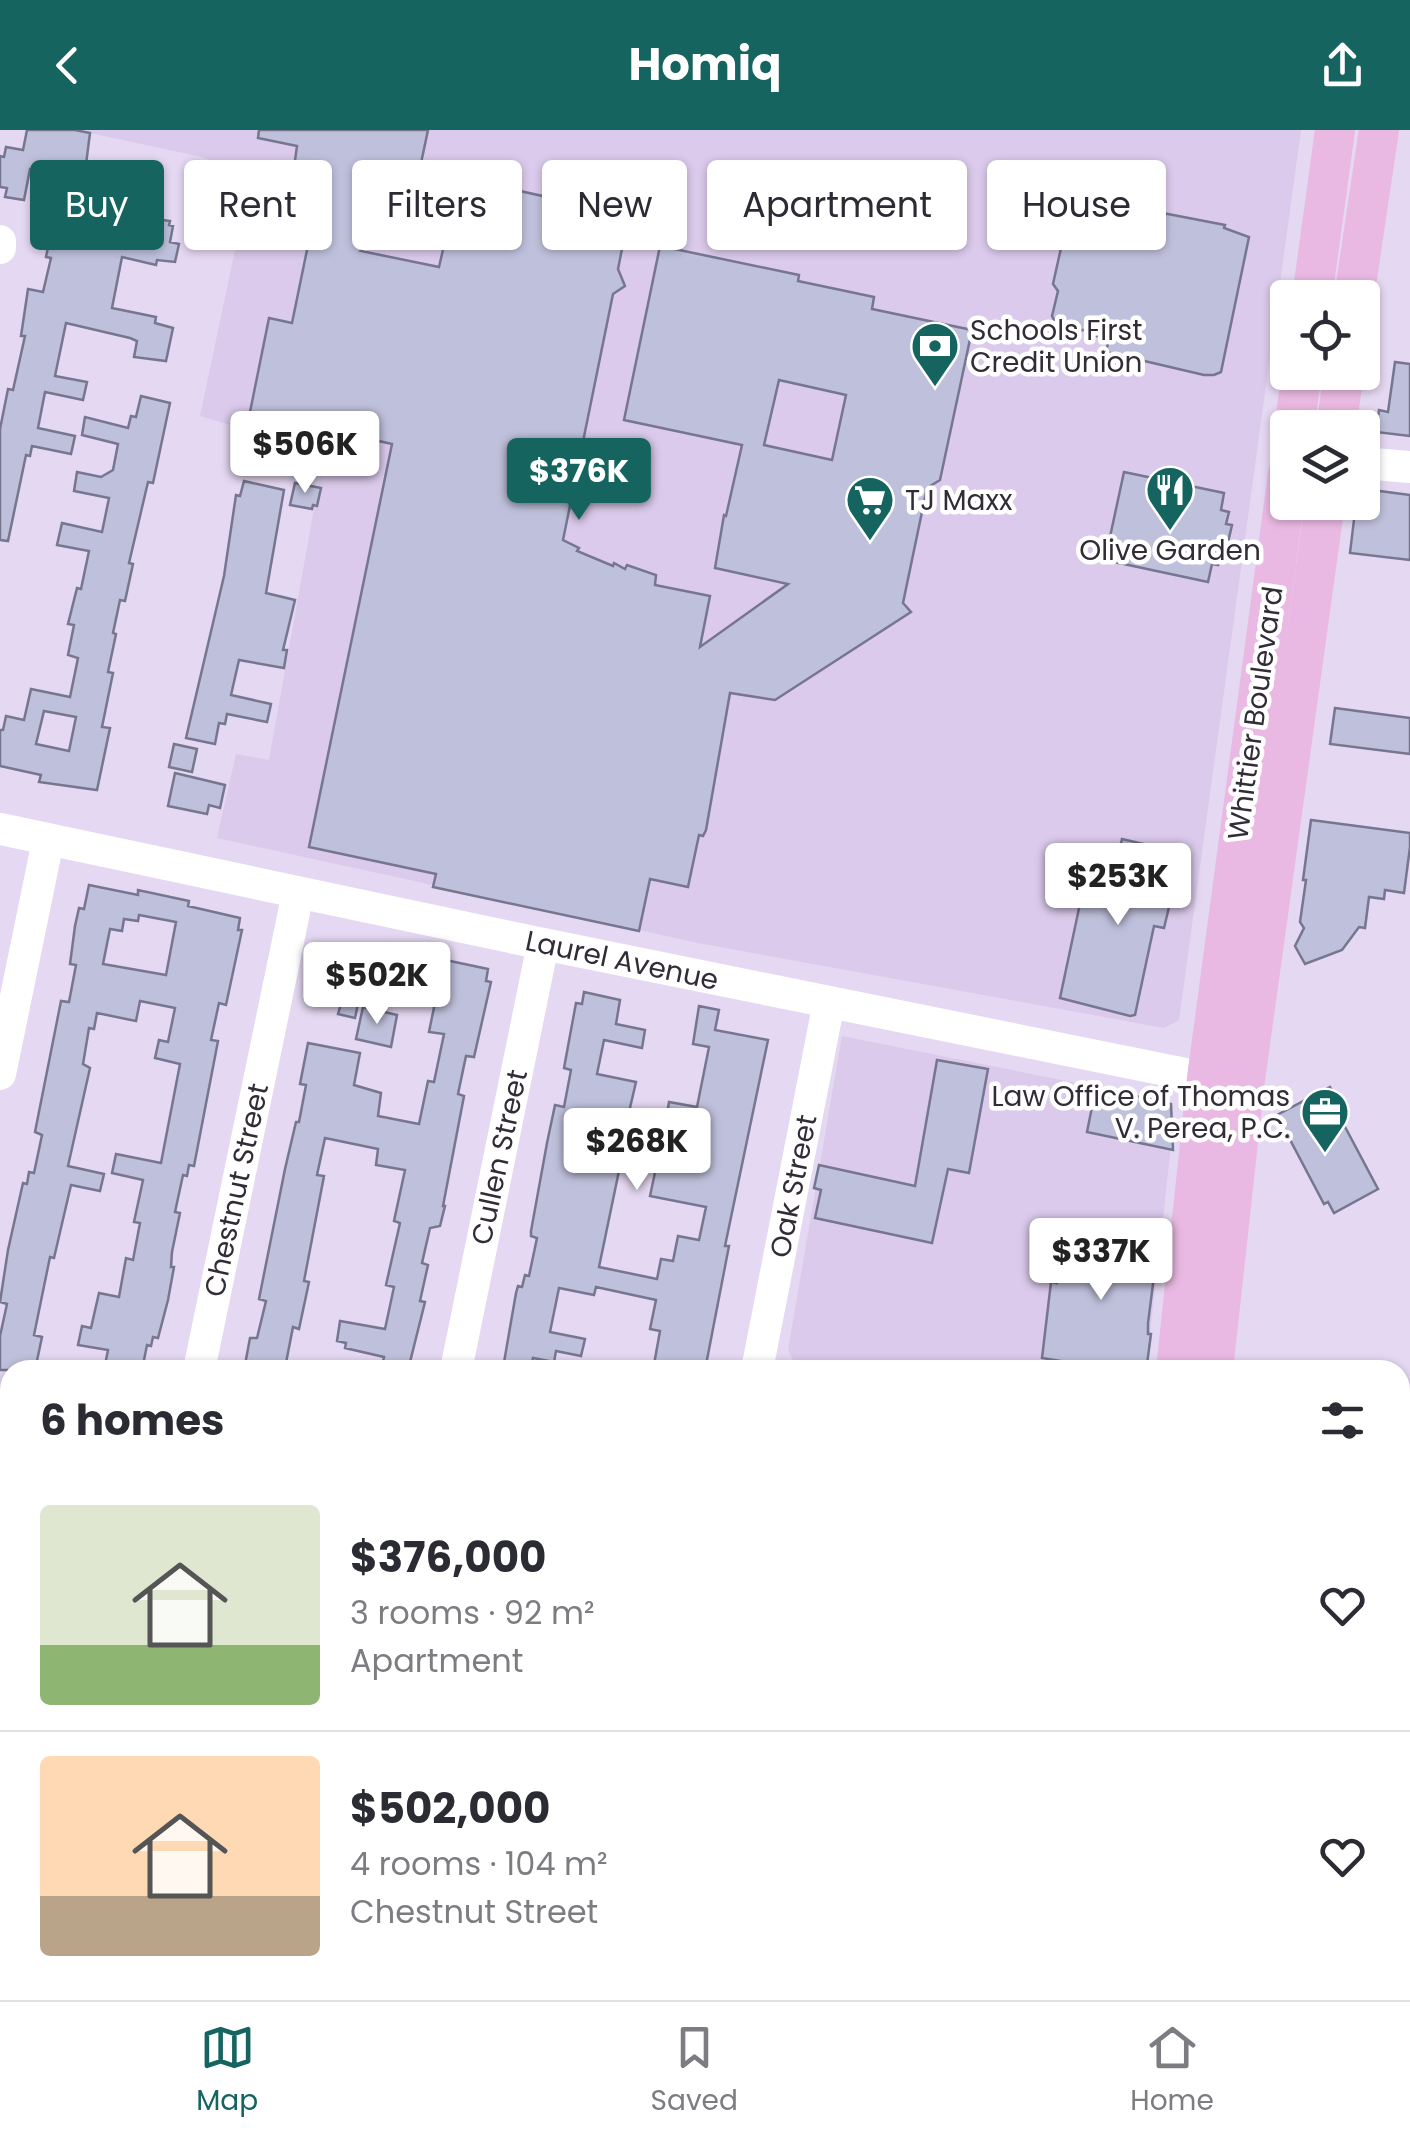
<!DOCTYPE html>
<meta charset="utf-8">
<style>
body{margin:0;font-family:Poppins,sans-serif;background:#f7f7f7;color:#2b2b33;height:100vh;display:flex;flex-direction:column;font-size:38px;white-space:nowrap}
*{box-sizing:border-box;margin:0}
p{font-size:32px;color:#7c7c81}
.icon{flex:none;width:55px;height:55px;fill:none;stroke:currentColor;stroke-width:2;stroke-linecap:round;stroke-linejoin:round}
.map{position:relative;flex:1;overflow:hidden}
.side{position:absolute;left:0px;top:1230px;width:1410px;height:640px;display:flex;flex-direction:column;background:#fff;border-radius:30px 30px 0 0;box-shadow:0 2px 8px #0004}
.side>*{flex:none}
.guide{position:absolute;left:30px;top:30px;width:1350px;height:90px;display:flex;gap:20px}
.fabs{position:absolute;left:1270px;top:150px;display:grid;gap:20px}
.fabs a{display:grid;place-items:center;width:110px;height:110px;border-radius:10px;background:#fff;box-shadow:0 2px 8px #0004;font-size:50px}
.price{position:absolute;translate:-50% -85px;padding:0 22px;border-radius:10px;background:#fff;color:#222;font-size:32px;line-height:65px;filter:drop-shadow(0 2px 5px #0008)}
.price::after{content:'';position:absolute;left:50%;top:60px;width:30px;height:22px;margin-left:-15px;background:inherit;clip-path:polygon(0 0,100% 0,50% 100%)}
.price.current{background:#156460;color:#fff}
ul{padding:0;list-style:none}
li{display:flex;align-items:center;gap:30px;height:250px;padding:0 40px}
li+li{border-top:2px solid #e1e1e2}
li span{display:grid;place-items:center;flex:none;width:280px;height:200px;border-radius:10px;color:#555}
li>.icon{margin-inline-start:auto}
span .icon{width:120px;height:120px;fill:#fffc;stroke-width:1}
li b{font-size:42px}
h2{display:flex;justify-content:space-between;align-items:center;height:120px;padding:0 40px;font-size:42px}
.tag{padding:0 35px;border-radius:10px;background:#fff;box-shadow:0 2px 8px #0004;font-size:35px;line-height:90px}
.tag.current{background:#156460;color:#fff}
header{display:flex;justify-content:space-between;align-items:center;height:130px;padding:0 40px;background:#156460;color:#fff;font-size:45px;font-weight:700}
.tabs{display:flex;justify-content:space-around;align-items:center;height:140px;border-top:2px solid #e1e1e2;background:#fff;font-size:28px;color:#7c7c81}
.tabs a{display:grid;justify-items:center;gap:5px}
.tabs .current{color:#156460}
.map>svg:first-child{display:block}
.built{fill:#dbcaeb}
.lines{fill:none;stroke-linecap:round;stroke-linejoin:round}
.stream{stroke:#819ed2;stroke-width:6}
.building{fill:#bfc0db;stroke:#767690;stroke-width:2.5;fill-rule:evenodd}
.minor{stroke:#fff;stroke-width:32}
.major{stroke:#eab9e3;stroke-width:40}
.labels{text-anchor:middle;stroke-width:9;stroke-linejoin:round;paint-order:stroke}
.poi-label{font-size:28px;fill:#322c37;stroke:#fff;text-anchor:start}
.street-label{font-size:28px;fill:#322c37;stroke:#fff}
</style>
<header><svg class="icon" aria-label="back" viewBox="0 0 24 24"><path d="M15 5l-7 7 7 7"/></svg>Homiq<svg class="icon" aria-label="share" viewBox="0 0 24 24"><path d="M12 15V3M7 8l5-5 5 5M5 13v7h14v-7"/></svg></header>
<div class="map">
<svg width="1410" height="1870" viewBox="0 0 1410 1870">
<rect width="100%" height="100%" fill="#e5d8f2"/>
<g class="built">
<polygon points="76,0 1301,0 1179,890 1164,898 698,813 217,708 236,624 269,630 324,323 200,286 238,106 251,59 244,42 202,27"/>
<polygon points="842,906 1161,970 1174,989 1146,1240 823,1240 795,1234 788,1220"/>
<polygon points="779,1860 1084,1860 1083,1870 777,1870"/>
</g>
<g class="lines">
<g class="stream">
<polyline points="0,1850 10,1852"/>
<polyline points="45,1860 91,1870"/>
</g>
</g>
<g class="building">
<polygon points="27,0 75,0 90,3 84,50 30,39 24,70 5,67 7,58 0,57 0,26 4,27 6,17 23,20"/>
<path d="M 259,0 L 428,0 L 409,90 L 361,121 L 439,137 L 445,111 L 450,108 L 458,58 L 470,50 L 633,86 L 629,105 L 625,104 L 618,139 L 625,156 L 613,164 L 563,410 L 579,418 L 577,421 L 613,436 L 614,433 L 625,439 L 627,435 L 656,445 L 655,455 L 710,466 L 700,517 L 788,454 L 715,438 L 724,385 L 726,386 L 742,315 L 624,290 L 660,116 L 799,145 L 798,151 L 874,167 L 872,179 L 972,200 L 940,350 L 927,358 L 903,473 L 911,482 L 775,570 L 730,563 L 706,700 L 703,706 L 699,705 L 688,757 L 650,749 L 639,801 L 433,757 L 436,744 L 309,717 L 392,314 L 250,282 L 269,188 L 292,193 L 315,81 L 296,77 L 292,52 L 297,16 L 258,8 ZM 779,250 L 846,265 L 832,330 L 764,315 Z"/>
<polygon points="1090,69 1225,95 1224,98 1249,107 1221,242 1214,245 1204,245 1106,222 1109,209 1097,206 1098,203 1057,195 1052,186 1058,161 1053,154 1065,100 1071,97 1076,71 1089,73"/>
<polygon points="134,86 170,91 169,95 173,96 170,112 179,114 175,132 157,130 156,135 122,127 112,178 156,187 155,193 173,198 166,231 134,227 137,211 130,208 66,193 55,246 87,252 83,270 45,262 38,298 75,306 71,324 32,316 30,326 26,325 8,411 0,410 0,299 8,259 13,260 25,206 21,206 28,159 43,162 51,128 46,127 54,88 130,104"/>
<polygon points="1395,232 1410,234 1410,306 1376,302 1379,280 1388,282"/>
<path d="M 141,266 L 170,273 L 153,353 L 148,352 L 129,433 L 133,434 L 125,471 L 120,470 L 113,503 L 116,504 L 108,542 L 113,543 L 102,597 L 110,598 L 97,660 L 39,652 L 41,645 L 0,636 L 0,600 L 3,600 L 6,586 L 24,590 L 31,559 L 70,567 L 78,528 L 68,525 L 74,495 L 68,494 L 77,458 L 81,459 L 89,421 L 57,415 L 62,393 L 102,402 L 109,368 L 74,361 L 77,342 L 101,347 L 113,340 L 118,314 L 82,305 L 85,287 L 128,298 L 131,286 L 136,287 ZM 44,581 L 76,587 L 69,621 L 36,614 Z"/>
<polygon points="1124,342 1224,363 1221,380 1229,382 1226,394 1232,395 1225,425 1220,423 1218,435 1212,434 1208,452 1105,430"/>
<polygon points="244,351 284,360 266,463 295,470 283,520 287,520 284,538 239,530 231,565 271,574 267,592 227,584 225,594 219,593 215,614 186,608 224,446 236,365 240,366"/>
<polygon points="295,353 321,358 317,376 313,375 312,379 290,375"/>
<polygon points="1372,360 1410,365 1410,430 1350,423 1356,373 1362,372 1362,368"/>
<polygon points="1335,578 1410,588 1410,624 1330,614"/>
<polygon points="174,614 197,619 192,642 169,637"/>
<polygon points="175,643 225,655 220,678 209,675 207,684 168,676"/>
<polygon points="1311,690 1410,703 1410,717 1404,763 1385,760 1384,769 1369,767 1365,798 1359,797 1342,820 1305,834 1295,816 1304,798 1300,792 1306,750 1303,750"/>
<polygon points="1122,709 1144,714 1147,718 1146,726 1179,735 1164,798 1154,796 1135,885 1130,886 1060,868 1085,750 1094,750 1101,720 1104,718 1119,721"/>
<path d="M 89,755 L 138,765 L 138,760 L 189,771 L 188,776 L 240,788 L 238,800 L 242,800 L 226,875 L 219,873 L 211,910 L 218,911 L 194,1036 L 189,1035 L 187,1046 L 183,1045 L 175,1082 L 180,1083 L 172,1122 L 171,1137 L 174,1137 L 168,1170 L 158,1208 L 153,1207 L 151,1216 L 147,1215 L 142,1240 L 104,1240 L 108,1220 L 78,1215 L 82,1196 L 91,1198 L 99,1163 L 119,1167 L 126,1128 L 133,1130 L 140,1093 L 134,1092 L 143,1050 L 112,1043 L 116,1024 L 161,1033 L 180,934 L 155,928 L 159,910 L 168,912 L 175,878 L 140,871 L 136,891 L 97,883 L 94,899 L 89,898 L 83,934 L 90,938 L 68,1036 L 104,1044 L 100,1061 L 71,1055 L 54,1128 L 50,1127 L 34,1205 L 42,1207 L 35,1240 L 0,1240 L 0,1206 L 7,1174 L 0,1172 L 8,1120 L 23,1053 L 27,1054 L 29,1042 L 34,1043 L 42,1005 L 35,1002 L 61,871 L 69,872 L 76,835 L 70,834 L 75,796 L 79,778 L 84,779 ZM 139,785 L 176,792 L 166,845 L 103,834 L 110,799 L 122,801 L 124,789 L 138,791 Z"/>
<polygon points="416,819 437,823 436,828 488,839 486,851 491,852 474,927 466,926 458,964 464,966 443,1076 445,1076 440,1096 430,1098 422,1133 428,1135 420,1171 425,1172 408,1240 381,1240 384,1227 345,1218 346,1213 337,1211 340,1191 385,1199 394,1157 386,1155 400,1093 394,1091 405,1040 376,1035 378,1019 325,1008 317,1045 324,1046 304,1151 309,1152 299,1199 293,1197 285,1238 272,1235 271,1240 244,1240 250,1208 257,1208 266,1171 259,1169 285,1039 296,992 299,992 306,955 300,954 308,913 360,923 354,955 381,963 378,986 419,994 428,951 434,952 444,904 429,902 440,848 411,842"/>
<polygon points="325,825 361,834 356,854 362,855 355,888 338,884 341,874 315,868"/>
<polygon points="584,862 620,870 616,894 645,900 642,918 604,910 597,944 636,952 626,995 597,988 596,993 590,991 582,1029 620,1036 599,1137 657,1149 661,1129 673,1131 678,1106 699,1110 706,1077 650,1066 657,1033 685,1041 693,996 666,991 669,972 697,977 709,917 693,914 699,876 719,880 715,900 768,910 725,1116 729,1116 705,1240 653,1240 660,1201 650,1199 656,1170 596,1157 594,1165 559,1158 550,1202 585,1209 581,1226 556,1221 554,1232 533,1228 530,1240 503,1238 516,1163 518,1156 522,1157 525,1145 529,1146 537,1108 531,1106 531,1101 547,1013 555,975 564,977 571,940 564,938 571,900 576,873 582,874"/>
<polygon points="363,877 397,885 391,917 356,909"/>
<polygon points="937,930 988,939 969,1043 948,1039 932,1113 815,1088 821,1060 814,1058 819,1035 915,1056"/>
<polygon points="1096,957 1171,974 1173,1020 1087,1002"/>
<polygon points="1330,957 1340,975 1335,978 1378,1059 1334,1083 1328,1072 1324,1074 1277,985"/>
<polygon points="1066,1101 1158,1115 1148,1193 1148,1204 1151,1204 1147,1234 1144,1234 1143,1240 1116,1240 1042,1228 1051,1152 1057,1153"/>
</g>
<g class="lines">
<g class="minor">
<polyline points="0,111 0,118"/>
<polyline points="1362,333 1410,337"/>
<polyline points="0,699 543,814 1230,953"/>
<polyline points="0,944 48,711"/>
<polyline points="199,1240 298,763"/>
<polyline points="456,1240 543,814"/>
<polyline points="757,1240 829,872"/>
<polyline points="1400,1452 1410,1447"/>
<polyline points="0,1705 10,1707"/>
<polyline points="634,1870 636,1860"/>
</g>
<g class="major">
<polyline points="1312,168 1335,0"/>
<polyline points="1354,168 1379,0"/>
<polyline points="1294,298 1302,242"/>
<polyline points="1336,298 1344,242"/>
<polyline points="1176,1240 1207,948 1288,344"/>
<polyline points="1213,1240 1244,957 1325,372"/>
<polyline points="1121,1870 1122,1860"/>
<polyline points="1156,1870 1157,1860"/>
</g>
</g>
<defs>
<g id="bank-pin" transform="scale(2.5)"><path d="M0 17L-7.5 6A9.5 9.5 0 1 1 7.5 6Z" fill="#156460" stroke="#fff"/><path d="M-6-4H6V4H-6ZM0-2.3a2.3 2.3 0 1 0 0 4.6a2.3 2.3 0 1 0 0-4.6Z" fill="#fff"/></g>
<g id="restaurant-pin" transform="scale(2.5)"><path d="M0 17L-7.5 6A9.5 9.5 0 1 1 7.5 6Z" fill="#156460" stroke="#fff"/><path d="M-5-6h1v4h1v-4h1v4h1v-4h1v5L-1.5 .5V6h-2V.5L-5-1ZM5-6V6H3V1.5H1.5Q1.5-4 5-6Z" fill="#fff"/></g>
<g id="supermarket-pin" transform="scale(2.5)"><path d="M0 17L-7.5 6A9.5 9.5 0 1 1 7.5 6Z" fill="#156460" stroke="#fff"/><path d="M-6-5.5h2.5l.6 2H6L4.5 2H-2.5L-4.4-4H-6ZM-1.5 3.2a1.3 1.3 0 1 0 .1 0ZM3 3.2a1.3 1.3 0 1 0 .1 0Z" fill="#fff"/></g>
<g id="office-pin" transform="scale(2.5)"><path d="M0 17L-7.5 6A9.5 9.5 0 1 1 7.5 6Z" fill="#156460" stroke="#fff"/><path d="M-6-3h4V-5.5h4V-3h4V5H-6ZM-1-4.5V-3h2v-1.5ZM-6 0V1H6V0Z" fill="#fff"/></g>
</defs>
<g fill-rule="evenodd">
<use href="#bank-pin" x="935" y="216"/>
<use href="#restaurant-pin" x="1170" y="360"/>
<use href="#supermarket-pin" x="870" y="370"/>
<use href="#office-pin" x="1325" y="982"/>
</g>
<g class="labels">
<g class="poi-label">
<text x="970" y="210">Schools First<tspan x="970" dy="32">Credit Union</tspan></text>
<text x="905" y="380">TJ Maxx</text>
<text x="1170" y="430" text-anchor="middle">Olive Garden</text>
<text x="1290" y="976" text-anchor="end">Law Office of Thomas<tspan x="1290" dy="32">V. Perea, P.C.</tspan></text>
</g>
<g class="street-label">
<text transform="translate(1255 583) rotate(-82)" y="10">Whittier Boulevard</text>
<text transform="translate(622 830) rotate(12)" y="10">Laurel Avenue</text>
<text transform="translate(499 1027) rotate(-78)" y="10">Cullen Street</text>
<text transform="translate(793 1056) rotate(-79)" y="10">Oak Street</text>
<text transform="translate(236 1060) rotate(-78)" y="10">Chestnut Street</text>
</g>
</g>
</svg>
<div class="fabs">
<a><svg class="icon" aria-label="locate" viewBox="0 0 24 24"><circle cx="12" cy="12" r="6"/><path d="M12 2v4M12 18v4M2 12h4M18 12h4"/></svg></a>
<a><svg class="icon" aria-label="layers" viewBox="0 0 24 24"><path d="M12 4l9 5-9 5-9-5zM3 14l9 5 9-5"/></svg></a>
</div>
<b class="price" style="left:305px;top:366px">$506K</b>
<b class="price current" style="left:579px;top:393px">$376K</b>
<b class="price" style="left:1118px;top:798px">$253K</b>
<b class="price" style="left:377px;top:897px">$502K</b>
<b class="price" style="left:637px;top:1063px">$268K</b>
<b class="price" style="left:1101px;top:1173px">$337K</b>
<div class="guide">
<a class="tag current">Buy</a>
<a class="tag">Rent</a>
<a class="tag">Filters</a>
<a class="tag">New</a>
<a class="tag">Apartment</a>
<a class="tag">House</a>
</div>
<section class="side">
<h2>6 homes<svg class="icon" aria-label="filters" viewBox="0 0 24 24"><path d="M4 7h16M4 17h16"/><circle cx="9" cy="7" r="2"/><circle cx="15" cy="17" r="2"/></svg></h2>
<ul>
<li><span style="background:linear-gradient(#dfe7d0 70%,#8fb573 0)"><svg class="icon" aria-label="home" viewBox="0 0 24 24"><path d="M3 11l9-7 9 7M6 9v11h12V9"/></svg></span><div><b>$376,000</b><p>3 rooms · 92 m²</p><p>Apartment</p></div><svg class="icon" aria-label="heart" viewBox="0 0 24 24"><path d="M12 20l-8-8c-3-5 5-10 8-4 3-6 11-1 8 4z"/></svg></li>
<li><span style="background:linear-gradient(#ffd9b3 70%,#b9a48a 0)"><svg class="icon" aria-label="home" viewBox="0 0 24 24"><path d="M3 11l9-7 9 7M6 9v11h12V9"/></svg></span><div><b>$502,000</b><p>4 rooms · 104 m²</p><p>Chestnut Street</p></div><svg class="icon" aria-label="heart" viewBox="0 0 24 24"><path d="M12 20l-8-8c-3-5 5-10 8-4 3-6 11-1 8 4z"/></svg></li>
</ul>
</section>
</div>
<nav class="tabs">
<a class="current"><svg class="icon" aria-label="map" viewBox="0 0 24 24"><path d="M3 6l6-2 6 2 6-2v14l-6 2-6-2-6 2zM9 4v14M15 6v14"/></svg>Map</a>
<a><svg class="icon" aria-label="saved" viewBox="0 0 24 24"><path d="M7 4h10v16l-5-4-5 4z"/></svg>Saved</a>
<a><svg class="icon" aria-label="home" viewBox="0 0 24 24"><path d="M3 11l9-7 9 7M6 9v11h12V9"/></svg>Home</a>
</nav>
